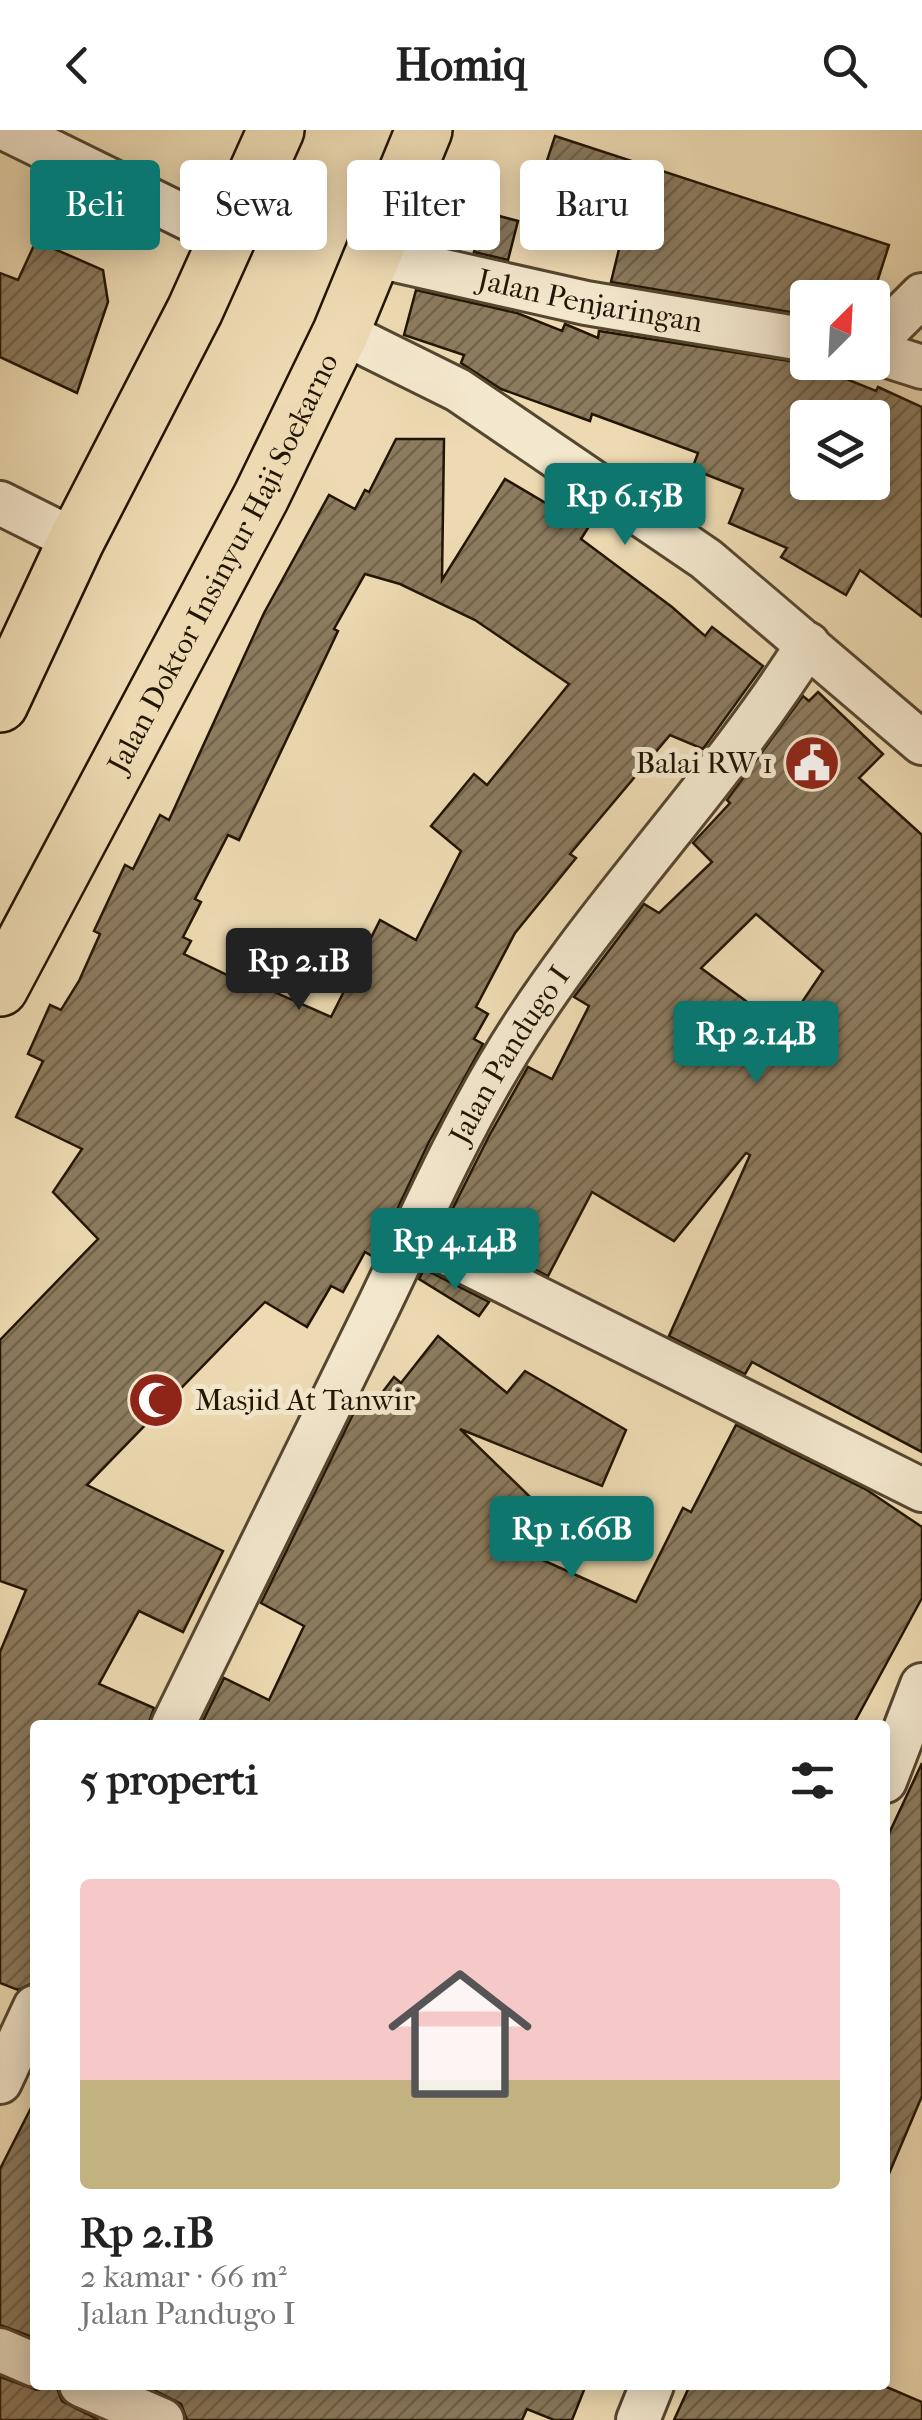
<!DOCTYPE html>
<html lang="id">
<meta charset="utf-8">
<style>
body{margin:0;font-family:"IM FELL French Canon",serif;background:#f6f6f6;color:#222;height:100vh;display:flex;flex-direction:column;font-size:38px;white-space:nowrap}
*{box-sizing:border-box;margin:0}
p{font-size:32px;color:#767676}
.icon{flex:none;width:55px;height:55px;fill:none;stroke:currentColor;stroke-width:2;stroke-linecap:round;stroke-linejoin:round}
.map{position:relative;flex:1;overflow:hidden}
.drawer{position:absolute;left:30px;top:1590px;width:860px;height:670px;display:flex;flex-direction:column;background:#fff;border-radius:10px;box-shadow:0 5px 25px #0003}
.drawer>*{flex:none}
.hud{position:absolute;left:30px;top:30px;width:862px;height:90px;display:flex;gap:20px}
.needle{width:65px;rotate:24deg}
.controls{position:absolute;left:790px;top:150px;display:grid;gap:20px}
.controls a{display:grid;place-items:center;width:100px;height:100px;border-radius:10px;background:#fff;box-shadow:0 5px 25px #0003;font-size:50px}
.price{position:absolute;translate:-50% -85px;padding:0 22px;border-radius:10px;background:#0f766e;color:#fff;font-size:32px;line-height:65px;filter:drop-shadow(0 2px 5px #0008)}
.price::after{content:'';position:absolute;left:50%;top:60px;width:30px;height:22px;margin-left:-15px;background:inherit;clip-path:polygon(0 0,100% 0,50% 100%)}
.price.on{background:#222;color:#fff}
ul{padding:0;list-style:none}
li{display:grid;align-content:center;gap:20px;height:530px;padding:0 50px}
li span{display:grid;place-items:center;height:310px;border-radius:10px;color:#555}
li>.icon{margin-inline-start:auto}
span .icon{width:180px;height:180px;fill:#fffc;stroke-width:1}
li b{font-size:42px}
h2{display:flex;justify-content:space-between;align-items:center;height:120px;padding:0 50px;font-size:42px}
.chip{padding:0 35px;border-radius:10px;background:#fff;box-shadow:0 5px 25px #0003;font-size:35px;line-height:90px}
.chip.on{background:#0f766e;color:#fff}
header{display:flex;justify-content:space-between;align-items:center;height:130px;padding:0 50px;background:#fff;font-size:45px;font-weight:700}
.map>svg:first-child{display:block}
.building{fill:url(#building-hatch);stroke:#221504;stroke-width:2.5;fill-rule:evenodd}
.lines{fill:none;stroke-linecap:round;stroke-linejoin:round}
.minor-casing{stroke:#554630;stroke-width:48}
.major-casing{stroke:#221504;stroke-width:60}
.minor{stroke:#f3e7cd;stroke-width:42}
.major{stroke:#eddab2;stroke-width:55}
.labels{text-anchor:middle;stroke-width:10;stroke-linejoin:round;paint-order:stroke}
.street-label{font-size:30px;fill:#221504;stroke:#f3e7cd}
.poi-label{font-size:30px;fill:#221504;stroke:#f3e7cd;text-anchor:end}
</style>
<header><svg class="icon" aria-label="back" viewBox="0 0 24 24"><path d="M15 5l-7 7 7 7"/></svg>Homiq<svg class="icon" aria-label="search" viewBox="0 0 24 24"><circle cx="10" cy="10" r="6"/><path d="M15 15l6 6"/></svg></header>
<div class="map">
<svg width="922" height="2290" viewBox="0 0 922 2290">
<defs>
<pattern id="building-hatch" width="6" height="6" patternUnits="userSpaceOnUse" patternTransform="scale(2.5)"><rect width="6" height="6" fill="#8c7b5e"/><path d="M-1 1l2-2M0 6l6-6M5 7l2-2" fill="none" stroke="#72644b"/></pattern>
</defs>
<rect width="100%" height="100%" fill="#eddab2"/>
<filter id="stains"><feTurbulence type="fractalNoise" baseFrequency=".002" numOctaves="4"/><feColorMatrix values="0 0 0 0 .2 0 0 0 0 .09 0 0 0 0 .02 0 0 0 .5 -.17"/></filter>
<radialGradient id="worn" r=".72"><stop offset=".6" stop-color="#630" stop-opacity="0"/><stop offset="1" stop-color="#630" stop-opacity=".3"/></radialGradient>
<g class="building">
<polygon points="555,6 889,115 872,168 808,168 808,185 611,152 629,78 541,49"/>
<polygon points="484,82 518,91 508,130 474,122"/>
<polygon points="36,111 103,140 108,172 77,263 0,227 0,143 18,150"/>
<path d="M 416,160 L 517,183 L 562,201 L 565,194 L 598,208 L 599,201 L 809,234 L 876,261 L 878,257 L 922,277 L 922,487 L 860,440 L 846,465 L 781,427 L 787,418 L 729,393 L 743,359 L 692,339 L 698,323 L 592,284 L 590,291 L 501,259 L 461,233 L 464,225 L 404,205 ZM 808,288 L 872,288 L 872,352 L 808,352 Z"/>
<path d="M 396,309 L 444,309 L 442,450 L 505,349 L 588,398 L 581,409 L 672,477 L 705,506 L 712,497 L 763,536 L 703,619 L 670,605 L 570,724 L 576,728 L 515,803 L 476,877 L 488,884 L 474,909 L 483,914 L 429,1012 L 377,1122 L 372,1126 L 365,1122 L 343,1162 L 331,1156 L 307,1197 L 265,1172 L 87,1355 L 223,1421 L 183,1502 L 139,1481 L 99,1554 L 154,1578 L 148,1595 L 35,1595 L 35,1852 L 18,1860 L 0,1853 L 0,1522 L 26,1460 L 0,1451 L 0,1210 L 98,1109 L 53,1062 L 82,1019 L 16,987 L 43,931 L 28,924 L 50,875 L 61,880 L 79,851 L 100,804 L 94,801 L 125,735 L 133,739 L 160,685 L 169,690 L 264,483 L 329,365 L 355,379 L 365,360 L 369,362 ZM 365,444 L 400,454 L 475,490 L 569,554 L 487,655 L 474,644 L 431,696 L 461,721 L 416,810 L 380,790 L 331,887 L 254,853 L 252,857 L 184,824 L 191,811 L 183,807 L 201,772 L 195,769 L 228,705 L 239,710 L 338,501 L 334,499 Z"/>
<path d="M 818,562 L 883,624 L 859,648 L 922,705 L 922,1322 L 752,1232 L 745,1244 L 669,1206 L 750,1025 L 746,1023 L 674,1111 L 592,1062 L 548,1146 L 445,1094 L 489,1006 L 528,937 L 552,949 L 589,876 L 574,867 L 644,774 L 659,783 L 712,732 L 693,713 L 730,673 L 727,670 L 803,566 L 809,571 ZM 756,784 L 823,841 L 784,899 L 701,838 Z"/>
<polygon points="424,1139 489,1172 479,1186 419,1149"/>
<polygon points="438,1206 507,1263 525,1241 626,1300 602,1356 460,1299 563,1399 536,1427 636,1472 683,1378 691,1382 736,1295 867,1360 922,1397 922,1468 853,1595 201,1595 224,1548 269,1570 304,1496 261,1473 359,1272 369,1280 394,1247 401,1253"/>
<polygon points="922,1633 922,1966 885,2053 885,1712"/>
<polygon points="35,1970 35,2208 0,2195 0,2039"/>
<polygon points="0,2247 37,2260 56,2255 62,2271 99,2290 0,2290"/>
<polygon points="144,2255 586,2255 572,2290 554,2290 527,2279 522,2290 187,2290 181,2274"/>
<polygon points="690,2255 882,2255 922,2272 922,2290 674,2290"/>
</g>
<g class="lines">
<g class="minor-casing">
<g id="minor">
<polyline points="8,0 226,107"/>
<path id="s1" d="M 373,125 L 586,173 L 808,210"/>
<polyline points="341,202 458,260 706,429 922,613"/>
<polyline points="872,215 922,165"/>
<polyline points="872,221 922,237"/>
<polyline points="0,373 76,411"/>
<polyline points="413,1106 922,1360"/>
<path id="s2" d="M 173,1595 C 242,1454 311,1314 380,1173 C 418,1094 454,1012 499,936 C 588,785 715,662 808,514"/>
<polyline points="885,1651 922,1555"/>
<polyline points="0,1952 35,1877"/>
<polyline points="0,2220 35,2235"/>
<polyline points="81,2255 162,2290"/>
<polyline points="638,2290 652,2255"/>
</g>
</g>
<g class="major-casing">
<g id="major">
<polyline points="0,574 76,411 195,180 276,0"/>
<path id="s3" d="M 0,858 L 261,367 L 341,202 L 424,0"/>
</g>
</g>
<use href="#minor" class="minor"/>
<use href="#major" class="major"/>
</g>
<defs>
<g id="civic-disc" transform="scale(2.875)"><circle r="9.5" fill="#8f2418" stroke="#f3e7cd"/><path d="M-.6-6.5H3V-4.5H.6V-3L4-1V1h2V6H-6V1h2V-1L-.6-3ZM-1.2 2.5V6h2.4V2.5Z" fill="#fff"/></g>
<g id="mosque-disc" transform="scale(2.875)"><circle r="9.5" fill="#8f2418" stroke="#f3e7cd"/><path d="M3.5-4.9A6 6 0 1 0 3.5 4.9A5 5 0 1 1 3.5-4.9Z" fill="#fff"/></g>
</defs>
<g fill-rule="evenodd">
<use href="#civic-disc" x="812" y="633"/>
<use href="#mosque-disc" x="156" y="1270"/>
</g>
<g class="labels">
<g class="street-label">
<text dy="10" stroke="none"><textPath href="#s1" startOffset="222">Jalan Penjaringan</textPath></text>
<text dy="10" stroke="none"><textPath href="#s3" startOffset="480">Jalan Doktor Insinyur Haji Soekarno</textPath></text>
<text dy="10" stroke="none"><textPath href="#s2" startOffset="750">Jalan Pandugo I</textPath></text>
</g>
<g class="poi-label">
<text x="773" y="643">Balai RW 1</text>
<text x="195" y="1280" text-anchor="start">Masjid At Tanwir</text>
</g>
</g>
<rect width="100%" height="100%" filter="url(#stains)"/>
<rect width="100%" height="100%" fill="url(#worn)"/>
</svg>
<div class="controls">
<a><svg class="needle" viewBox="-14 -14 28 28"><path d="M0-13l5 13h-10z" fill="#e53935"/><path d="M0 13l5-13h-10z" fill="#767676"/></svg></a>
<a><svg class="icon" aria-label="layers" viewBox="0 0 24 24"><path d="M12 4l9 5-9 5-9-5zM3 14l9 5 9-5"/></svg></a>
</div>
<b class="price" style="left:625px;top:418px">Rp 6.15B</b>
<b class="price on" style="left:299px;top:883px">Rp 2.1B</b>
<b class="price" style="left:756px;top:956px">Rp 2.14B</b>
<b class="price" style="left:455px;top:1163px">Rp 4.14B</b>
<b class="price" style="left:572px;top:1451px">Rp 1.66B</b>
<div class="hud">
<a class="chip on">Beli</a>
<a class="chip">Sewa</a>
<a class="chip">Filter</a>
<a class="chip">Baru</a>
</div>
<section class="drawer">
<h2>5 properti<svg class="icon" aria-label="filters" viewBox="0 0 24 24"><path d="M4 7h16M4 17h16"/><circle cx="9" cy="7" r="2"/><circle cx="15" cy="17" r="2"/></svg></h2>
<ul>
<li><span style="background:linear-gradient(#f6c9c9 65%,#c2b280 0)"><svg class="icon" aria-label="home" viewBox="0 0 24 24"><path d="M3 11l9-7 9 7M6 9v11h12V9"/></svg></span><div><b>Rp 2.1B</b><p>2 kamar · 66 m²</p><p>Jalan Pandugo I</p></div></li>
</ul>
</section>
</div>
